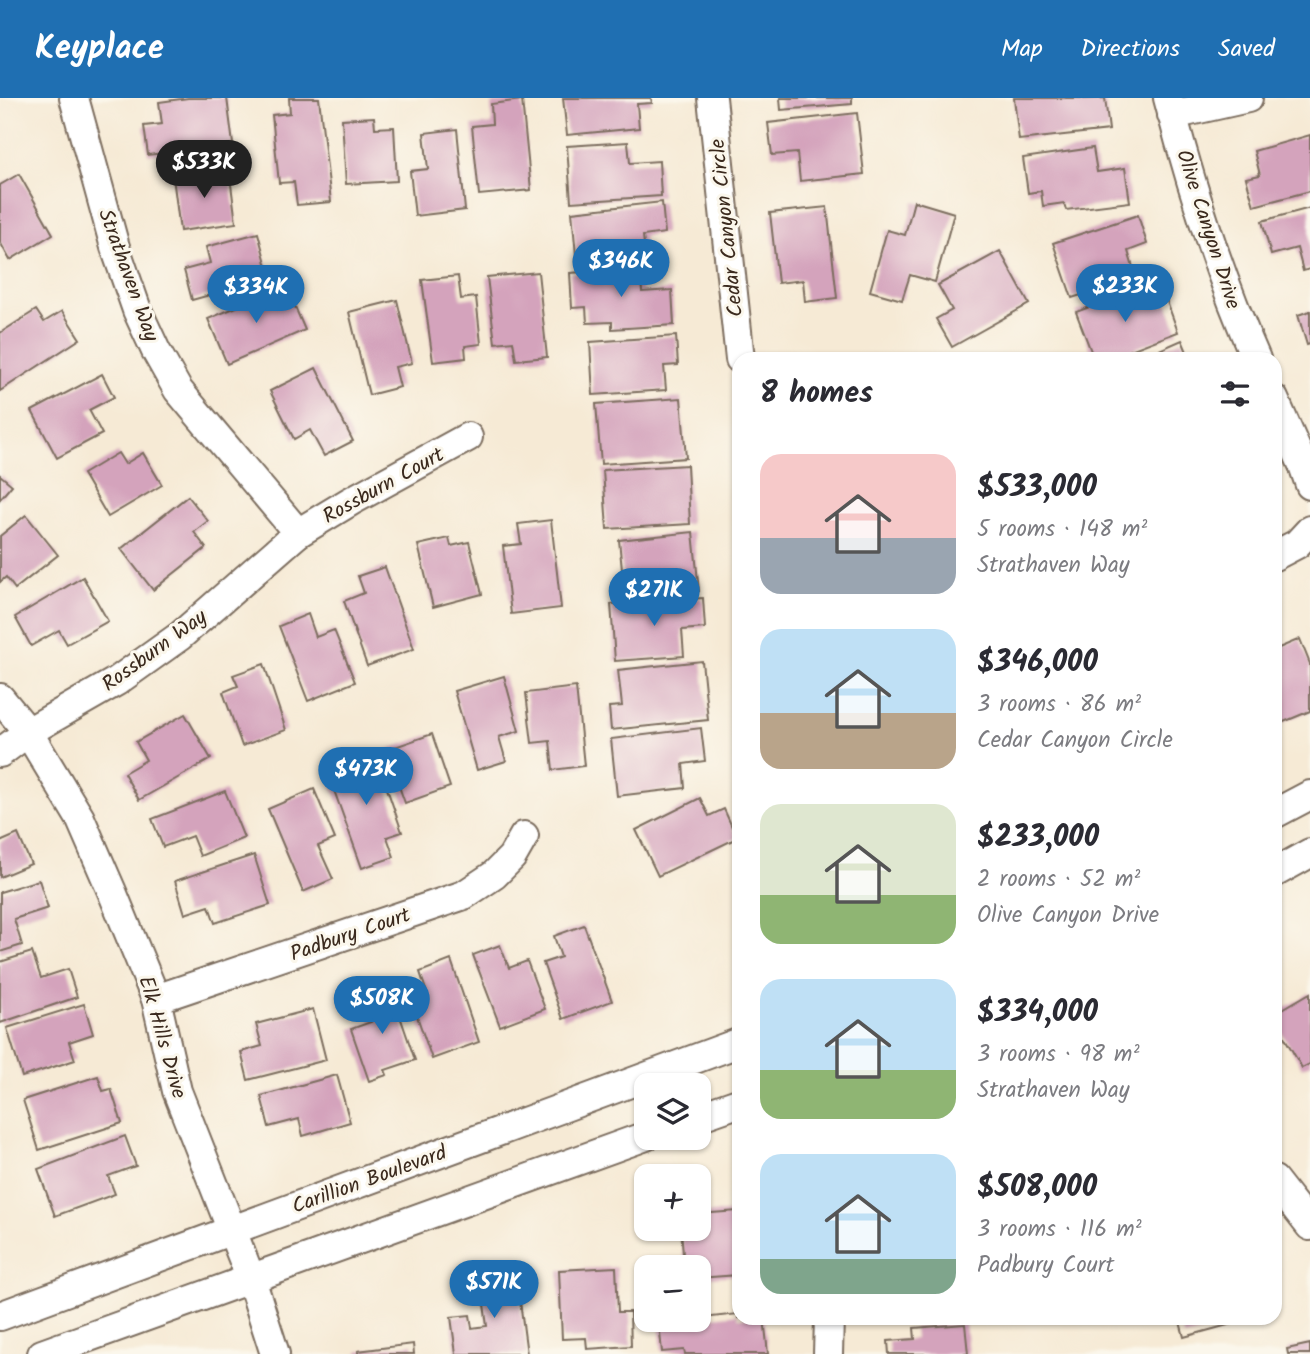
<!DOCTYPE html>
<meta charset="utf-8">
<style>
body{margin:0;font-family:Kalam,sans-serif;background:#f2f2f3;color:#2b2b33;height:100vh;display:flex;flex-direction:column;font-size:26px;white-space:nowrap}
*{box-sizing:border-box;margin:0}
p{font-size:23px;color:#7c7c81}
.icon{flex:none;width:38px;height:38px;fill:none;stroke:currentColor;stroke-width:2;stroke-linecap:round;stroke-linejoin:round}
.map{position:relative;flex:1;overflow:hidden}
.side{position:absolute;left:732px;top:254px;width:550px;height:973px;display:flex;flex-direction:column;background:#fff;border-radius:21px;box-shadow:0 2px 5px #0004}
.side>*{flex:none}
.buttons{position:absolute;left:634px;top:975px;display:grid;gap:14px}
.buttons a{display:grid;place-items:center;width:77px;height:77px;border-radius:14px;background:#fff;box-shadow:0 2px 5px #0004;font-size:35px}
.price{position:absolute;translate:-50% -60px;padding:0 16px;border-radius:24px;background:#1f6fb2;color:#fff;font-size:23px;line-height:46px;filter:drop-shadow(0 2px 4px #0008)}
.price::after{content:'';position:absolute;left:50%;top:42px;width:21px;height:16px;margin-left:-10px;background:inherit;clip-path:polygon(0 0,100% 0,50% 100%)}
.price.current{background:#222;color:#fff}
ul{padding:0;list-style:none}
li{display:flex;align-items:center;gap:21px;height:175px;padding:0 28px}
li span{display:grid;place-items:center;flex:none;width:196px;height:140px;border-radius:21px;color:#555}
li>.icon{margin-inline-start:auto}
span .icon{width:84px;height:84px;fill:#fffc;stroke-width:1}
li b{font-size:30px}
h2{display:flex;justify-content:space-between;align-items:center;height:84px;padding:0 28px;font-size:30px}
header{display:flex;align-items:center;gap:42px;box-sizing:border-box;height:98px;padding:0 35px;background:#1f6fb2;color:#fff}
header strong{font-size:33px}
nav{display:flex;gap:38px;margin-inline-start:auto;font-size:24px}
.map>svg:first-child{display:block}
.building{fill:#d4a3bc}
.lines{fill:none;stroke-linecap:round;stroke-linejoin:round}
.minor-casing{stroke:#7c6d5e;stroke-width:32}
.minor{stroke:#fff;stroke-width:28}
.labels{text-anchor:middle;stroke-width:6;stroke-linejoin:round;paint-order:stroke}
.street-label{font-size:21px;fill:#3b2a1e;stroke:#fbf7ec}
</style>
<header>
<strong>Keyplace</strong>
<nav><a>Map</a><a>Directions</a><a>Saved</a></nav>
</header>
<div class="map">
<svg width="1310" height="1256" viewBox="0 0 1310 1256">
<rect width="100%" height="100%" fill="#fbf7ec"/>
<filter id="ink" filterUnits="userSpaceOnUse"><feTurbulence type="fractalNoise" baseFrequency=".0143" numOctaves="2"/><feDisplacementMap in="SourceGraphic" scale="14" xChannelSelector="R" yChannelSelector="G"/><feConvolveMatrix kernelMatrix="1 2 1 2 8 2 1 2 1" color-interpolation-filters="sRGB"/></filter>
<filter id="wash" filterUnits="userSpaceOnUse"><feTurbulence type="fractalNoise" baseFrequency=".00686" numOctaves="4" result="noise"/><feDisplacementMap in="SourceGraphic" scale="28" xChannelSelector="R" yChannelSelector="G"/><feGaussianBlur stdDeviation="1.57" result="paint"/><feColorMatrix in="noise" values="0 0 0 0 0 0 0 0 0 0 0 0 0 0 0 0 0 1.4 0 .05"/><feComposite in="paint" operator="in"/></filter>
<g filter="url(#wash)">
<rect width="100%" height="100%" fill="#f6ead5"/>
<g id="blocks">
<g class="building">
<polygon points="188,0 227,0 233,46 148,57 144,28 162,26 159,4"/>
<polygon points="289,0 319,0 331,104 297,107 294,84 279,85 272,17 290,15"/>
<polygon points="563,0 651,0 652,5 637,6 639,30 567,37"/>
<polygon points="780,0 852,0 852,6 781,12"/>
<polygon points="1014,0 1084,0 1084,1 1105,0 1109,32 1019,42"/>
<polygon points="522,2 531,92 479,97 472,28 492,26 491,6"/>
<polygon points="857,15 864,76 800,83 797,55 772,57 768,25"/>
<polygon points="374,19 375,30 394,29 397,83 346,86 342,21"/>
<polygon points="457,31 465,112 415,118 410,73 428,71 424,35"/>
<polygon points="1310,37 1310,93 1254,108 1246,80 1260,77 1254,53"/>
<polygon points="628,44 630,65 659,63 661,98 571,104 567,48"/>
<polygon points="1093,50 1097,74 1125,70 1130,104 1066,112 1064,105 1043,108 1041,93 1028,95 1023,60"/>
<polygon points="229,71 236,125 180,133 173,79"/>
<polygon points="19,76 53,136 10,162 0,144 0,87"/>
<polygon points="914,103 954,115 935,184 910,177 902,202 870,193 887,132 905,137"/>
<polygon points="662,104 665,135 643,138 646,161 577,168 572,114"/>
<polygon points="827,109 837,200 805,204 803,182 778,185 770,115"/>
<polygon points="1310,110 1310,171 1303,173 1297,150 1271,157 1262,123"/>
<polygon points="1138,117 1147,146 1128,153 1136,179 1072,200 1053,145"/>
<polygon points="258,135 270,180 192,202 184,172 210,165 206,149"/>
<polygon points="1000,153 1029,206 952,249 936,221 952,212 938,187"/>
<polygon points="640,170 642,194 672,192 674,227 612,231 612,224 587,225 586,209 572,210 570,175"/>
<polygon points="538,174 547,259 516,262 513,243 495,245 487,179"/>
<polygon points="458,178 461,201 476,199 481,246 465,248 466,260 433,264 422,182"/>
<polygon points="286,188 305,232 227,266 208,221"/>
<polygon points="1141,190 1147,208 1166,201 1178,234 1107,261 1094,261 1076,214"/>
<polygon points="397,202 412,265 395,269 400,289 369,297 349,214"/>
<polygon points="36,212 44,224 62,213 80,241 0,293 0,235"/>
<polygon points="1310,213 1310,246 1307,247 1298,217"/>
<polygon points="676,238 678,267 664,268 666,292 593,297 590,244"/>
<polygon points="1182,242 1190,261 1139,261"/>
<polygon points="316,270 353,343 324,358 310,332 294,341 270,293"/>
<polygon points="102,276 114,299 89,312 102,336 57,360 32,313"/>
<polygon points="681,300 686,360 601,366 596,306"/>
<polygon points="118,355 125,366 143,355 162,387 108,419 83,376"/>
<polygon points="687,367 690,426 607,431 603,372"/>
<polygon points="0,377 12,387 0,401"/>
<polygon points="188,398 208,423 194,434 206,450 153,492 121,451"/>
<polygon points="26,417 58,457 15,491 6,479 0,484 0,438"/>
<polygon points="551,422 561,510 511,516 503,448 521,446 518,426"/>
<polygon points="693,434 699,493 625,501 619,442"/>
<polygon points="449,440 451,448 469,444 482,496 433,509 418,447"/>
<polygon points="385,469 414,551 367,568 344,503 364,495 358,478"/>
<polygon points="83,479 108,523 67,546 59,532 31,548 15,519"/>
<polygon points="703,500 705,530 682,532 684,558 615,563 611,506"/>
<polygon points="308,516 316,539 334,532 355,584 308,603 279,528"/>
<polygon points="1300,541 1310,566 1310,613 1274,628 1274,552"/>
<polygon points="702,563 708,622 611,632 609,609 622,608 618,572"/>
<polygon points="264,566 286,632 242,648 223,594 238,588 233,577"/>
<polygon points="504,578 519,633 499,639 506,663 477,672 454,593"/>
<polygon points="576,589 584,668 553,672 550,643 532,645 526,595"/>
<polygon points="185,616 211,661 139,702 124,675 146,662 136,644"/>
<polygon points="701,630 705,663 683,666 685,690 617,698 611,641"/>
<polygon points="432,636 450,689 405,705 386,652"/>
<polygon points="374,653 402,734 387,739 394,759 362,770 326,670"/>
<polygon points="314,691 335,741 318,748 333,781 303,794 268,711"/>
<polygon points="225,693 244,740 200,758 192,738 163,749 152,721"/>
<polygon points="700,700 709,718 724,711 737,740 658,778 636,732"/>
<polygon points="18,736 31,766 0,779 0,744"/>
<polygon points="254,757 270,807 215,825 209,808 185,816 175,783"/>
<polygon points="39,782 48,810 14,821 22,847 0,854 0,794"/>
<polygon points="584,827 612,903 563,921 543,865 561,859 554,838"/>
<polygon points="500,847 509,870 527,863 545,911 500,928 473,857"/>
<polygon points="32,854 41,880 68,871 77,899 0,925 0,864"/>
<polygon points="451,862 479,944 432,961 411,901 427,895 420,874"/>
<polygon points="390,889 415,962 385,972 387,977 369,983 351,931 371,924 362,898"/>
<polygon points="1310,895 1310,966 1302,970 1274,921 1274,916"/>
<polygon points="84,906 93,936 69,944 75,962 22,979 7,930"/>
<polygon points="313,911 326,962 248,982 241,954 262,948 256,926"/>
<polygon points="337,977 350,1024 303,1038 299,1021 269,1029 261,998"/>
<polygon points="98,978 103,993 111,991 122,1025 39,1052 23,1002"/>
<polygon points="125,1038 136,1068 108,1078 115,1096 55,1118 38,1071"/>
<polygon points="738,1113 738,1177 698,1180 698,1169 684,1169 681,1130 698,1130 698,1116"/>
<polygon points="616,1169 618,1214 630,1214 631,1248 587,1251 586,1240 562,1241 559,1172"/>
<polygon points="516,1173 527,1256 456,1256 451,1219 470,1217 472,1230 487,1228 480,1177"/>
<polygon points="738,1216 738,1220 764,1220 768,1256 685,1256 684,1252 662,1254 659,1225"/>
<polygon points="1179,1220 1250,1220 1250,1221 1184,1239"/>
<polygon points="965,1226 968,1256 889,1256 888,1243 915,1241 914,1230"/>
<polygon points="413,1246 414,1256 358,1256 358,1253"/>
<polygon points="1310,1246 1310,1256 1288,1256 1287,1251"/>
</g>
</g>
</g>
<g filter="url(#ink)">
<use href="#blocks" fill-opacity="0" stroke="#7c6d5e" stroke-width="2"/>
<g class="lines">
<g class="minor-casing">
<g id="minor">
<polyline points="74,0 115,149 137,212 156,253 178,292 298,435"/>
<polyline points="712,0 740,261"/>
<path d="M 1168,0 C 1191,89 1219,177 1256,261"/>
<polyline points="1172,17 1248,0"/>
<polyline points="1274,301 1303,367 1310,387"/>
<polyline points="1274,458 1297,446 1310,432"/>
<polyline points="0,600 28,634 80,720 113,796 156,901 177,993 251,1181 275,1256"/>
<polyline points="0,655 28,634 117,583 180,538 298,435 351,403 468,339"/>
<polyline points="1274,716 1310,697"/>
<polyline points="1274,775 1310,755"/>
<polyline points="156,901 464,797 494,777 512,759 524,738"/>
<polyline points="698,1019 738,1005"/>
<polyline points="1274,1082 1310,1128"/>
<polyline points="0,1218 738,945"/>
<polyline points="42,1256 646,1038"/>
<polyline points="828,1256 829,1220"/>
</g>
</g>
<use href="#minor" class="minor"/>
</g>
</g>
<g class="labels">
<g class="street-label">
<text transform="translate(726 130) rotate(-96)" y="7">Cedar Canyon Circle</text>
<text transform="translate(1209 131) rotate(72)" y="7">Olive Canyon Drive</text>
<text transform="translate(129 177) rotate(70)" y="7">Strathaven Way</text>
<text transform="translate(383 387) rotate(-29)" y="7">Rossburn Court</text>
<text transform="translate(154 552) rotate(-36)" y="7">Rossburn Way</text>
<text transform="translate(350 836) rotate(-19)" y="7">Padbury Court</text>
<text transform="translate(163 939) rotate(74)" y="7">Elk Hills Drive</text>
<text transform="translate(369 1081) rotate(-20)" y="7">Carillion Boulevard</text>
</g>
</g>
</svg>
<div class="buttons">
<a><svg class="icon" aria-label="layers" viewBox="0 0 24 24"><path d="M12 4l9 5-9 5-9-5zM3 14l9 5 9-5"/></svg></a>
<a>+</a>
<a>−</a>
</div>
<b class="price current" style="left:204px;top:102px">$533K</b>
<b class="price" style="left:621px;top:201px">$346K</b>
<b class="price" style="left:1125px;top:226px">$233K</b>
<b class="price" style="left:256px;top:227px">$334K</b>
<b class="price" style="left:654px;top:530px">$271K</b>
<b class="price" style="left:366px;top:709px">$473K</b>
<b class="price" style="left:382px;top:938px">$508K</b>
<b class="price" style="left:494px;top:1222px">$571K</b>
<section class="side">
<h2>8 homes<svg class="icon" aria-label="filters" viewBox="0 0 24 24"><path d="M4 7h16M4 17h16"/><circle cx="9" cy="7" r="2"/><circle cx="15" cy="17" r="2"/></svg></h2>
<ul>
<li><span style="background:linear-gradient(#f6c9c9 60%,#9aa5b1 0)"><svg class="icon" aria-label="home" viewBox="0 0 24 24"><path d="M3 11l9-7 9 7M6 9v11h12V9"/></svg></span><div><b>$533,000</b><p>5 rooms · 148 m²</p><p>Strathaven Way</p></div></li>
<li><span style="background:linear-gradient(#bfe0f5 60%,#b9a48a 0)"><svg class="icon" aria-label="home" viewBox="0 0 24 24"><path d="M3 11l9-7 9 7M6 9v11h12V9"/></svg></span><div><b>$346,000</b><p>3 rooms · 86 m²</p><p>Cedar Canyon Circle</p></div></li>
<li><span style="background:linear-gradient(#dfe7d0 65%,#8fb573 0)"><svg class="icon" aria-label="home" viewBox="0 0 24 24"><path d="M3 11l9-7 9 7M6 9v11h12V9"/></svg></span><div><b>$233,000</b><p>2 rooms · 52 m²</p><p>Olive Canyon Drive</p></div></li>
<li><span style="background:linear-gradient(#bfe0f5 65%,#8fb573 0)"><svg class="icon" aria-label="home" viewBox="0 0 24 24"><path d="M3 11l9-7 9 7M6 9v11h12V9"/></svg></span><div><b>$334,000</b><p>3 rooms · 98 m²</p><p>Strathaven Way</p></div></li>
<li><span style="background:linear-gradient(#bfe0f5 75%,#7fa58c 0)"><svg class="icon" aria-label="home" viewBox="0 0 24 24"><path d="M3 11l9-7 9 7M6 9v11h12V9"/></svg></span><div><b>$508,000</b><p>3 rooms · 116 m²</p><p>Padbury Court</p></div></li>
</ul>
</section>
</div>
